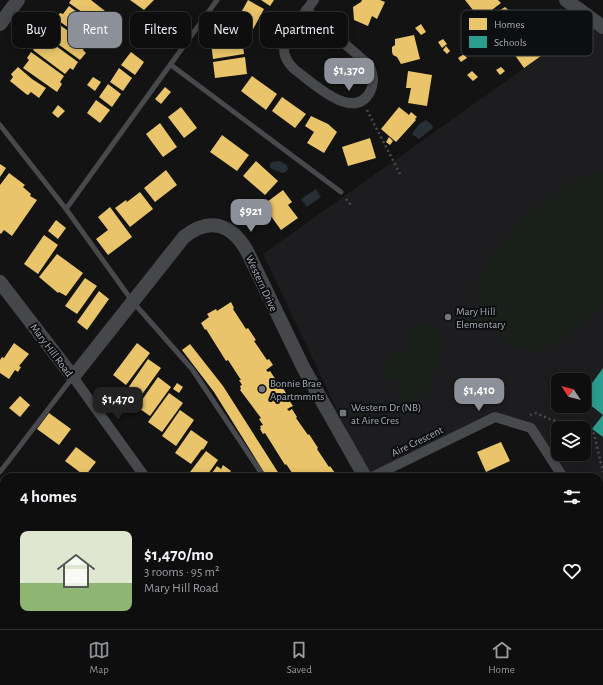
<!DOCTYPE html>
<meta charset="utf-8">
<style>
body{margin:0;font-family:"Alegreya Sans",sans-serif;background:#171717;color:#f1f3f6;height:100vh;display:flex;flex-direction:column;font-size:15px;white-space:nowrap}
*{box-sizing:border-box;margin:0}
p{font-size:13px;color:#9b9c9e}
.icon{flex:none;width:22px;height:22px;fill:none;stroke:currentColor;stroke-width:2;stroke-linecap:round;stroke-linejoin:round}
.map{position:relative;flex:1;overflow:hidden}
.sheet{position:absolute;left:0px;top:473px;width:603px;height:156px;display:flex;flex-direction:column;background:#0e0e0e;border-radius:12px 12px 0 0;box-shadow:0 2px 10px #0003,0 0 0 1px #2e2e2e}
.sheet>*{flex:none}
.hud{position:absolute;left:12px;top:12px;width:400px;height:36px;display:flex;gap:8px}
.needle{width:26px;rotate:306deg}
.tools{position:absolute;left:551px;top:373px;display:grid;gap:8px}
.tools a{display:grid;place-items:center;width:40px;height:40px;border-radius:8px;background:#0e0e0e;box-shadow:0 2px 10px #0003,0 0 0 1px #2e2e2e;font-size:20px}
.price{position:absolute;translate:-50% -34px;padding:0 9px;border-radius:8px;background:#8c9099;color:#fff;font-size:13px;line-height:26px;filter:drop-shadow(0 1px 2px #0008)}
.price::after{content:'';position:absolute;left:50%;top:24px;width:12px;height:9px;margin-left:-6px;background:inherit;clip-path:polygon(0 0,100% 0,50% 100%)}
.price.on{background:#222;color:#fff}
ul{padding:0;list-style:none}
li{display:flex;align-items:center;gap:12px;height:100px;padding:0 20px}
li span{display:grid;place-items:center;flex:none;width:112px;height:80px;border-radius:8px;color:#555}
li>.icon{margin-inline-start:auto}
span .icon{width:48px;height:48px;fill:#fffc;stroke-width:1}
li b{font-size:17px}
h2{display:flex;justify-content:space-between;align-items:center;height:48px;padding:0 20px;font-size:17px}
.chip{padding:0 14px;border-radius:8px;background:#0e0e0e;box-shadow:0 2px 10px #0003,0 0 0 1px #2e2e2e;font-size:14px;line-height:36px}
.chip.on{background:#8c9099;color:#fff}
.tabs{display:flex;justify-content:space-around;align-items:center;height:56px;border-top:1px solid #2e2e2e;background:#0e0e0e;font-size:11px;color:#9b9c9e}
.tabs a{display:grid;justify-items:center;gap:2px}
.tabs .on{color:#8c9099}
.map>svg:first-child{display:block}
.built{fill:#1d1d1f;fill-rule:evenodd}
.green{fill:#19201a}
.water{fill:#263036}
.homes{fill:#e9c46a}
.schools{fill:#2a9d8f}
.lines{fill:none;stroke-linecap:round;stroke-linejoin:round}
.path{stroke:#494b4e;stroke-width:2.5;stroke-dasharray:2 3;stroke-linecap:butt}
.lane{stroke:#47494c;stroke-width:5}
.street{stroke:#47494c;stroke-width:10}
.secondary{stroke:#46474b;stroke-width:14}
.poi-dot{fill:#71757d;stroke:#0d0e0f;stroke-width:1.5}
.labels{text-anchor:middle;stroke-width:4;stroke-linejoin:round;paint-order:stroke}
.street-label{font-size:11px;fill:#a3aab6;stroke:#0d0e0f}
.poi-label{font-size:11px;fill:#a3aab6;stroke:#0d0e0f;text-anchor:start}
.key{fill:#0d0e0f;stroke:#3a3d41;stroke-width:1}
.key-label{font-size:11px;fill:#a3aab6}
</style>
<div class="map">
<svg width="603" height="629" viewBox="0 0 603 629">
<rect width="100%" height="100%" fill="#131313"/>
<path class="built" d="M 592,20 L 603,27 L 603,538 L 599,532 L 599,477 L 563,477 L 531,428 L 495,417 L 369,477 L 263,254 ZM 558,380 L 584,380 L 584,406 L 558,406 ZM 558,428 L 584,428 L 584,454 L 558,454 Z"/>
<g class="green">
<path d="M 603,170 L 603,305 C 592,314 556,347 545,350 C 529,353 510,345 498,334 C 487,323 478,311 477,295 C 476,281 484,270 491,259 C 520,214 553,188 603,170 Z"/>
<polygon points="421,325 430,325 445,333 439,365 425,396 406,401 399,394 398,382 384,378 390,351 405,354 409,331"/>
</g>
<g class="water">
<polygon points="426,120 432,125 433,128 419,139 412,134 419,124"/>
<polygon points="280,161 287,165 288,169 286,172 282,173 270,168 270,164 272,162"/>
<polygon points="316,189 321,197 307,207 301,199"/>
</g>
<g class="homes">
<polygon points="71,0 91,0 105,11 101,17 96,22 69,3"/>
<polygon points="130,0 154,0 144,10"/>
<polygon points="248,0 264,9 250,35 233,27"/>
<polygon points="261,0 274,0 270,6"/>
<polygon points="362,0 380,0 385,2 377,19 372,16 368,26 354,20 353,7 361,2"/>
<polygon points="465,0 498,0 501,3 480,19"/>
<polygon points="69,6 102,31 96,39 93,37 89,42 56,19 60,13 63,14"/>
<polygon points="505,7 515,16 518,25 495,40 484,24 495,16 494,14"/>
<polygon points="54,21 87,44 83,50 86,53 80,60 44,34"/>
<polygon points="529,23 533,30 535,28 545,44 544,45 548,51 524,68 505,41"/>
<polygon points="421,24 426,32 421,35 415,28"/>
<polygon points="414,35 420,59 401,64 397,57 393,55 392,52 392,47 395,45 395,39"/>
<polygon points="45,38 78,62 73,70 70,68 65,74 33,50 37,44 39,46"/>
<polygon points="242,39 244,54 213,59 211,43"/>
<polygon points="443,39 447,44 442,48 438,42"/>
<polygon points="446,46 450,51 447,54 443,50"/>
<polygon points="31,52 64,76 60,82 62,84 57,92 23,68 29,60 27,58"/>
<polygon points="131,52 144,62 135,75 121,65"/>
<polygon points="464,54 467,58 461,62 458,58"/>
<polygon points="245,57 247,74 215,78 213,62"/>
<polygon points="18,67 32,79 46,88 39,98 31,92 28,95 26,94 10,81 13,77 11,74"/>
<polygon points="501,67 505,71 500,75 496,70"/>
<polygon points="119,68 132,78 123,91 110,82"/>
<polygon points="408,71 432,75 427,106 408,103 411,88 406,88"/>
<polygon points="472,71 478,77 473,81 467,75"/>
<polygon points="252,76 277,94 266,110 241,91"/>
<polygon points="93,77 101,82 95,91 87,85"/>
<polygon points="108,84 121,94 112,107 99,97"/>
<polygon points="165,87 171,92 161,104 155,99"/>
<polygon points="282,97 306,114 295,128 272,111"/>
<polygon points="96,100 110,110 100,123 87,113"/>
<polygon points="58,105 65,111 58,118 52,113"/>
<polygon points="181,107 197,128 184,138 168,117"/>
<polygon points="399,107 409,115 411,112 417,117 415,119 416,120 396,142 381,129"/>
<polygon points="311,116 328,124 337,132 324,153 307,143 314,132 305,126"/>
<polygon points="160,123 177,147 163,157 146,134"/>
<polygon points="222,135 249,155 237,171 210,152"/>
<polygon points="389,137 393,141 390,145 386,142"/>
<polygon points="370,138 376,158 348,166 342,147"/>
<polygon points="256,161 278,181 265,195 243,176"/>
<polygon points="0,164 6,168 0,177"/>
<polygon points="166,170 177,185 155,202 144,188"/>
<polygon points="9,173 25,185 23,187 31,194 30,196 37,200 12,236 4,230 1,234 0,233 0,185"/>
<polygon points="283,190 292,202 288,205 298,218 281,230 263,205"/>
<polygon points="140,192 153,209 130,227 115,208 126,200 127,202"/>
<polygon points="110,207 132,237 108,255 96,239 108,230 98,217"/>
<polygon points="56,220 66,228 58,239 48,231"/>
<polygon points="44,235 58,245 38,274 24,264"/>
<polygon points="57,254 83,273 66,296 59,292 58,293 39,277"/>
<polygon points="85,278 97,286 77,314 65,306"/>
<polygon points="99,291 109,299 87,330 77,322"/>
<polygon points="231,302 234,308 233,309 246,329 248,328 256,340 254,341 267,360 269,359 273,365 266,370 268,372 270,371 278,383 279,382 286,393 285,394 293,406 287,409 289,411 292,409 297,417 296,418 308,435 309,434 318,448 317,449 329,467 330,466 335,473 330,477 295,477 286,464 285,465 265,433 263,434 260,429 261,428 260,426 263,425 259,419 261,418 240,390 241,389 240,386 242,385 239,380 241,380 228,360 226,361 206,329 205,330 201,323 209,317 207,314 216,309 217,311"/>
<polygon points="14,343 29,354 19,366 21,367 18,372 15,370 9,379 0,373 0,360 2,357 4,358"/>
<polygon points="137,343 150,353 126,385 113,375"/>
<polygon points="190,344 223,386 281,477 267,477 214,392 182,350"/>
<polygon points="148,359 161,368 138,400 126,391"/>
<polygon points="158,377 171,387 150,416 137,407"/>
<polygon points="177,383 183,387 179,393 173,389"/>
<polygon points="169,393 183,403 162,432 148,422"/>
<polygon points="20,396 30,405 20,417 9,408"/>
<polygon points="180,410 194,420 176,446 162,436"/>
<polygon points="49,413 71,429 59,445 37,429"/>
<polygon points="191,430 208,442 203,450 202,449 191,464 175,453"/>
<polygon points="501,442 510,461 486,472 477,452"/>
<polygon points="76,447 96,462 85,476 65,461"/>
<polygon points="206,451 218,460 206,477 188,477 187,476"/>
<polygon points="223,465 231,471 226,477 209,477 217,466 221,469"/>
<polygon points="603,618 603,629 586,629 592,625 599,625 599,621"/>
<rect x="71" y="625" width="20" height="4"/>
<polygon points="294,625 318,625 320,629 292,629 295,627"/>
<polygon points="398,625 412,625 415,629 396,629 394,627"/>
<polygon points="514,625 524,625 527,629 507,629"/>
</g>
<polygon class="schools" points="603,368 603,437 592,429 603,415 584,400 584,394"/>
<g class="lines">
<g class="path">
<polyline points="367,110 400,174"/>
<polyline points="346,199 351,205"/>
<polyline points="530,415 536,413 552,420 578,426 587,424 594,434 603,472"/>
</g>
<g class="lane">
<polyline points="171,65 341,192"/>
<polyline points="0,125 66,209 133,302 192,369 264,477"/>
<polyline points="66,209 217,0"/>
<polyline points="0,472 72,378"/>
</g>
<g class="street">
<path d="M 306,10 L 369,65 C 373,74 375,82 370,92 C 353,123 311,81 294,69 C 284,59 282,51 286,37 L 314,0"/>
<polyline points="73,377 145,477"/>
<polyline points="372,477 495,417 531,428 563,477"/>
<polyline points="599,532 603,538"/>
<polyline points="242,625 245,629"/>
<polyline points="0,627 4,622"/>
</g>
<g class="secondary">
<polyline points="566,0 603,27"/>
<polyline points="0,24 18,0"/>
<path d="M 0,282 L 73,377 L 184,237 C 209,217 231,223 247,251 L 304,369 L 365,477"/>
<polyline points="457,625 459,629"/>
</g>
</g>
<g class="poi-dot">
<circle cx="448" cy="317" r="4"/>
<circle cx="262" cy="389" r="4"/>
<rect x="339" y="409" width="8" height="8" rx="2"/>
</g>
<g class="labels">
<g class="street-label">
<text transform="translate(262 283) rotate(65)" y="4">Western Drive</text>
<text transform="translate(52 350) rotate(53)" y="4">Mary Hill Road</text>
<text transform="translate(417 441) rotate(-26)" y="4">Aire Crescent</text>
</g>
<g class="poi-label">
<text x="456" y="315">Mary Hill<tspan x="456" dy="13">Elementary</tspan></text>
<text x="270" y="387">Bonnie Brae<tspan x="270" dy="13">Apartmmnts</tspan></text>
<text x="351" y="411">Western Dr (NB)<tspan x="351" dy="13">at Aire Cres</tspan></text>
</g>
</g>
<rect x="461" y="10" width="132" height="46" rx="6" class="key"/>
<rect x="469" y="18" width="18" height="12" fill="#e9c46a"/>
<rect x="469" y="36" width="18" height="12" fill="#2a9d8f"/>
<g class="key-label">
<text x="494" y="28">Homes</text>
<text x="494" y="46">Schools</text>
</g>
</svg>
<div class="tools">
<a><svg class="needle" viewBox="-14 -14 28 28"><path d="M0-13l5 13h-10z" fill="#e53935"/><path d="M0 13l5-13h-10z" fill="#9b9c9e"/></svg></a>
<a><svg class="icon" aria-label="layers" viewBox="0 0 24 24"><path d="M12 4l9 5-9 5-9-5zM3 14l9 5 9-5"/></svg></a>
</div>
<b class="price" style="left:349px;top:92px">$1,370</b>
<b class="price" style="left:251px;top:233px">$921</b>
<b class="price" style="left:479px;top:412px">$1,410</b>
<b class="price on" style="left:118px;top:421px">$1,470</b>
<div class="hud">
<a class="chip">Buy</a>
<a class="chip on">Rent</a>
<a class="chip">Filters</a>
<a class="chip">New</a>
<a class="chip">Apartment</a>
</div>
<section class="sheet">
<h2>4 homes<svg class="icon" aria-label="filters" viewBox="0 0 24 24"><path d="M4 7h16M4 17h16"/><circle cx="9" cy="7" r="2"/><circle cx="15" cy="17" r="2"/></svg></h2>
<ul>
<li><span style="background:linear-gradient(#dfe7d0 65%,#8fb573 0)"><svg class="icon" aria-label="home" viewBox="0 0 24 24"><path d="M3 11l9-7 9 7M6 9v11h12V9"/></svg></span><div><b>$1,470/mo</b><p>3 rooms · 95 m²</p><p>Mary Hill Road</p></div><svg class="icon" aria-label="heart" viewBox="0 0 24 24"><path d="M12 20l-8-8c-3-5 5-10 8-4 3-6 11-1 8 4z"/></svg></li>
</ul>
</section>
</div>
<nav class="tabs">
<a class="on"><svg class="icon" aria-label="map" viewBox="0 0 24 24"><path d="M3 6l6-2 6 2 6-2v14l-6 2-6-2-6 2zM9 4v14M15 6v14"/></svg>Map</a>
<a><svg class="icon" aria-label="saved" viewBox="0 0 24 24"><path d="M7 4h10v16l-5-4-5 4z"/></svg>Saved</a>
<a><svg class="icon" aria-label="home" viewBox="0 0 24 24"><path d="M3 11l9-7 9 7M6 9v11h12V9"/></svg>Home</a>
</nav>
